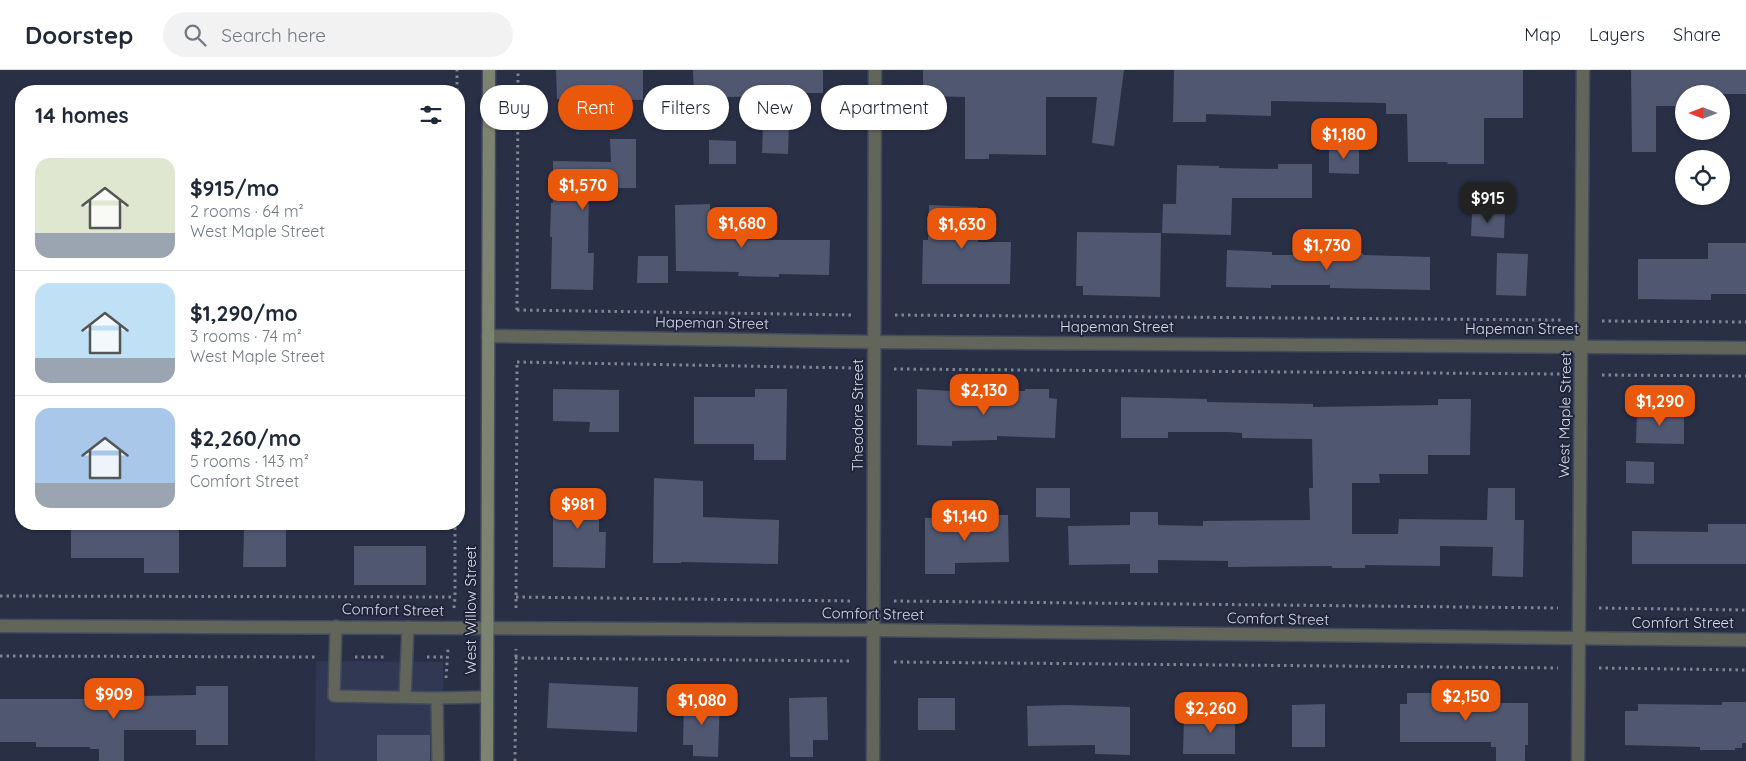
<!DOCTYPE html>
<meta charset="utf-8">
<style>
body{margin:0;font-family:Quicksand,sans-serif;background:#f2f2f3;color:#1f2937;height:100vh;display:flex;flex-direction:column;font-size:19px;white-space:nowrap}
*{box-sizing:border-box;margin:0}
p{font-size:16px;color:#747a83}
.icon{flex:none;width:28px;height:28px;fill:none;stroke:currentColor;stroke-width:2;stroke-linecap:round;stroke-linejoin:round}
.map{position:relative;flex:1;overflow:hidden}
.drawer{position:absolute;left:15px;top:15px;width:450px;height:445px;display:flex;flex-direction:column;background:#fff;border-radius:20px;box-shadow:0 1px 4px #0004}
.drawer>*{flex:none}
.guide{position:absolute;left:480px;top:15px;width:475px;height:45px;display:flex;gap:10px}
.needle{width:32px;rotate:270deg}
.buttons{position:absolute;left:1675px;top:15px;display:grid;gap:10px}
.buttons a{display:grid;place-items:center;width:55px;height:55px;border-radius:50%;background:#fff;box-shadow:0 1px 4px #0004;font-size:25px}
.price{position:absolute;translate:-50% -42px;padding:0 11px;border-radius:10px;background:#ea580c;color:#fff;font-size:16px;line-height:32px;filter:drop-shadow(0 1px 2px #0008)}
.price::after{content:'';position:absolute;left:50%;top:30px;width:15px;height:11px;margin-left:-8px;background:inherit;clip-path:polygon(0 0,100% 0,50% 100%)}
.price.on{background:#222;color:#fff}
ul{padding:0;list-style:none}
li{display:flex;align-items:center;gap:15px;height:125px;padding:0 20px}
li+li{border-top:1px solid #e0e1e3}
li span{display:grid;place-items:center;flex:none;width:140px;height:100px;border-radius:15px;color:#555}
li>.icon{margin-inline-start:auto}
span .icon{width:60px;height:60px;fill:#fffc;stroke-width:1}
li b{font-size:21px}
h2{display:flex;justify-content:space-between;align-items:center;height:60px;padding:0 20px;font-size:21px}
.chip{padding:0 18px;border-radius:22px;background:#fff;box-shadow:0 1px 4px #0004;font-size:18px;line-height:45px}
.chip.on{background:#ea580c;color:#fff}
header{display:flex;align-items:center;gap:30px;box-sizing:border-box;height:70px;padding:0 25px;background:#fff;border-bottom:1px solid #e0e1e3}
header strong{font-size:24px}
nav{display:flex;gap:28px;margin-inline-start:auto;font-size:18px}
.search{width:350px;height:45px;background:#f2f2f3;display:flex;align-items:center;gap:12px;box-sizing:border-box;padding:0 18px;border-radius:28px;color:#747a83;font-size:19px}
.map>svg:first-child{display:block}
.built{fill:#313854}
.building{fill:#505770}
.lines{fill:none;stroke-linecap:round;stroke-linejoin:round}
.lane-casing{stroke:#454b5f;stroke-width:14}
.street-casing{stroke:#454b5f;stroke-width:15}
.secondary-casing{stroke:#454b5f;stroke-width:15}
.path{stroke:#7f8497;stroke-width:3;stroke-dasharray:2.5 4;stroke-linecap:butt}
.lane{stroke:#62655a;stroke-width:11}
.street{stroke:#62655a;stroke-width:12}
.secondary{stroke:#7d8371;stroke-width:12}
.labels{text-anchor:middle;stroke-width:4;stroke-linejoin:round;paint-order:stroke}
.street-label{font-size:15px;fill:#d7dbea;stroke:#20253a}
</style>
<header>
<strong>Doorstep</strong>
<div class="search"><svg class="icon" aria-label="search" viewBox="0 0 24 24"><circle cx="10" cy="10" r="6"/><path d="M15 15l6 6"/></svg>Search here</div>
<nav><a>Map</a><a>Layers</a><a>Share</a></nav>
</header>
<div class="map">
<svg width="1746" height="691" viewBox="0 0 1746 691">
<rect width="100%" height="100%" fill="#292f45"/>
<polygon class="built" points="316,591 443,592 443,691 315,691"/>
<g class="building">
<polygon points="556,0 643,0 643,30 557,29"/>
<polygon points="693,0 823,0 823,23 790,23 788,84 762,83 764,26 694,28"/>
<polygon points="923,0 1124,0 1114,76 1092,73 1097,27 1046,27 1046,85 989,84 989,89 965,89 965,27 923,26"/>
<polygon points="1174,0 1523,0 1523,48 1484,48 1484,94 1447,94 1448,92 1408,92 1407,44 1386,44 1386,33 1271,31 1271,46 1206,44 1206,52 1173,52"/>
<polygon points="1631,0 1746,0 1746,24 1684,24 1684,36 1656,36 1656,82 1632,82"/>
<polygon points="610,69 636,69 636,118 589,118 588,183 594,183 593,220 551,219 552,167 550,167 551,133 553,133 553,91 611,92"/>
<polygon points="709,70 736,71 736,94 709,94"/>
<polygon points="1329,76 1359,76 1359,104 1329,103"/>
<polygon points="1278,94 1312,94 1312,128 1232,128 1231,165 1162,163 1163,134 1176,134 1177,95 1219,96 1219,98 1278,99"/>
<polygon points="710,134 710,156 765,157 765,170 830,170 829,205 779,204 779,207 738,206 739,202 676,201 675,135"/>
<polygon points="929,135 978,137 978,172 1011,172 1010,214 922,214 923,170 928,170"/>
<polygon points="1472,141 1505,143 1504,168 1471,166"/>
<polygon points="1077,162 1161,163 1160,227 1083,225 1083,216 1076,216"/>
<polygon points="1708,173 1746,173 1746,224 1711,224 1711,230 1638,229 1638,189 1708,189"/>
<polygon points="1227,180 1272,182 1272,185 1331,185 1331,183 1363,183 1363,185 1430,187 1430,220 1330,218 1330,215 1271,215 1271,218 1226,217"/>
<polygon points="1497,183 1528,184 1526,226 1496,225"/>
<polygon points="638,186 668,186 668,213 637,213"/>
<polygon points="553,319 619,320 619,362 589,362 590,352 553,351"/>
<polygon points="755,319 787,319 786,390 754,390 754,374 694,374 694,327 755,327"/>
<polygon points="917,319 952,321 1025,321 1025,319 1049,319 1049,328 1057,329 1055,368 997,366 997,370 952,371 952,376 917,375"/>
<polygon points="1121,327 1207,329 1207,332 1313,334 1313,337 1438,335 1438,329 1471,329 1470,385 1428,385 1428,404 1379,404 1380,413 1352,413 1352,464 1398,464 1399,449 1487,450 1488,418 1515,418 1515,450 1524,450 1523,507 1492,506 1493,477 1440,476 1440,496 1365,495 1365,498 1332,498 1332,496 1228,497 1228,491 1158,490 1158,503 1130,503 1130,494 1069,495 1068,456 1130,455 1130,442 1158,442 1158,455 1203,456 1203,451 1310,450 1309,418 1313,418 1312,369 1242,368 1242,363 1228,362 1168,362 1168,368 1121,368"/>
<polygon points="1637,340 1684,340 1684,374 1636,373"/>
<polygon points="1626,391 1654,392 1654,414 1626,413"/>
<polygon points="654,408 703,411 703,447 779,450 778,494 681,492 681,493 653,493"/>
<polygon points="1036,418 1070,418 1070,448 1036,447"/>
<polygon points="553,419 599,419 599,462 606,462 605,498 553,497"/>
<polygon points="960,445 1008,445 1009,492 955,493 955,504 925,504 925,448 960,448"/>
<polygon points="71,454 179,454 179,503 144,503 144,488 71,488"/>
<polygon points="1708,454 1746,454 1746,494 1632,494 1632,461 1708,462"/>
<polygon points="244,459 286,459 286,497 243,497"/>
<rect x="354" y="476" width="72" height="39"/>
<polygon points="549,613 638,617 637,662 547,658"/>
<polygon points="196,616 228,616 228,675 196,675 196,660 124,660 124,691 99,691 99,679 90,679 90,677 36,677 36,672 0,672 0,629 88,629 88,627 196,625"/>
<polygon points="1407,623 1485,623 1485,633 1528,633 1528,675 1525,675 1525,691 1496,691 1496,677 1491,677 1491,672 1400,672 1400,634 1407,634"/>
<polygon points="690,626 720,627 718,687 693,686 693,675 683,675 684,633 690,634"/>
<polygon points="827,627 828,670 813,670 813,687 790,687 789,628"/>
<rect x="918" y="628" width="37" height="32"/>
<polygon points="1722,632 1746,632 1746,673 1742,673 1742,678 1735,678 1735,680 1700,680 1700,677 1625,675 1625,641 1638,641 1638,634 1722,635"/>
<polygon points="1325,634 1325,677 1292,677 1292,635"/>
<polygon points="1068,635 1130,637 1130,685 1095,684 1095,675 1028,676 1027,636"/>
<polygon points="1213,639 1235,639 1235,684 1183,684 1184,649 1213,649"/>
<rect x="377" y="665" width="53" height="26"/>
</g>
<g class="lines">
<g class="lane-casing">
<g id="lane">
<polyline points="336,556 334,626 437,628 438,691"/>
<polyline points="405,627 408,557"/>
<polyline points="437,628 487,627"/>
</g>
</g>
<g class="street-casing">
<g id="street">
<polyline points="488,266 874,272 1746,278"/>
<polyline points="0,556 872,560 1746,570"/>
<polyline points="873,691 875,0"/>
<polyline points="1578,691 1583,0"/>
</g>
</g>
<g class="secondary-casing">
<polyline id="secondary" points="487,691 489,0"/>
</g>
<g class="path">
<polyline points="457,21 457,0"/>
<polyline points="517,240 854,245"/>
<polyline points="517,240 518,0"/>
<polyline points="895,245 1561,250"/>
<polyline points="1602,251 1746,252"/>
<polyline points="517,292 853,298"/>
<polyline points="894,299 1560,304"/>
<polyline points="1602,305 1746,306"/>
<polyline points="0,526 455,527"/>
<polyline points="516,527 853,531"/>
<polyline points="894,531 1558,538"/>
<polyline points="454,538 455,527 455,454"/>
<polyline points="516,538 517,292"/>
<polyline points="1599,538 1746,540"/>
<polyline points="0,586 316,587"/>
<polyline points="355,587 386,587"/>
<polyline points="427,587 447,587"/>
<polyline points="515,588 853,591"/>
<polyline points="894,592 1558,598"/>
<polyline points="1599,598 1746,600"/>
<polyline points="446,608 448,579"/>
<polyline points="515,691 516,579"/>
</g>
<use href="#lane" class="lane"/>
<use href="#street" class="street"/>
<use href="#secondary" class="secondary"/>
</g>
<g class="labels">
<g class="street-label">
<text transform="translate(712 253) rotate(1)" y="5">Hapeman Street</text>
<text x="1117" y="262">Hapeman Street</text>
<text x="1522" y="264">Hapeman Street</text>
<text transform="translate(858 345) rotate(-90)" y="5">Theodore Street</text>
<text transform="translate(1565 345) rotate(-89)" y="5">West Maple Street</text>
<text transform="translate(393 540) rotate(1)" y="5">Comfort Street</text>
<text transform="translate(471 540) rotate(-90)" y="5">West Willow Street</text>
<text transform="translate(873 544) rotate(1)" y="5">Comfort Street</text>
<text transform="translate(1278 549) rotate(1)" y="5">Comfort Street</text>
<text x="1683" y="558">Comfort Street</text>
</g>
</g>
</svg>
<div class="buttons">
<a><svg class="needle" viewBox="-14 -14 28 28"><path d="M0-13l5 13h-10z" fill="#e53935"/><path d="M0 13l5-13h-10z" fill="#747a83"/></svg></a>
<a><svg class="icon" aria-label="locate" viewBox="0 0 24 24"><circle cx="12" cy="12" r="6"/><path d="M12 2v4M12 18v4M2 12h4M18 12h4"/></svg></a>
</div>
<b class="price" style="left:1344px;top:90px">$1,180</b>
<b class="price" style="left:583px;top:141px">$1,570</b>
<b class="price on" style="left:1488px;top:154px">$915</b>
<b class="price" style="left:742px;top:179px">$1,680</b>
<b class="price" style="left:962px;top:180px">$1,630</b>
<b class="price" style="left:1327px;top:201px">$1,730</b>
<b class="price" style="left:984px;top:346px">$2,130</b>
<b class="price" style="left:1660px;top:357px">$1,290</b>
<b class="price" style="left:578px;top:460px">$981</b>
<b class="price" style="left:965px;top:472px">$1,140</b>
<b class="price" style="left:114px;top:650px">$909</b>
<b class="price" style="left:1466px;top:652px">$2,150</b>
<b class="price" style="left:702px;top:656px">$1,080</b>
<b class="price" style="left:1211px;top:664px">$2,260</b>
<div class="guide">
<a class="chip">Buy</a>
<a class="chip on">Rent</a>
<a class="chip">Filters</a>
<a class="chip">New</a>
<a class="chip">Apartment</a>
</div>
<section class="drawer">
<h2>14 homes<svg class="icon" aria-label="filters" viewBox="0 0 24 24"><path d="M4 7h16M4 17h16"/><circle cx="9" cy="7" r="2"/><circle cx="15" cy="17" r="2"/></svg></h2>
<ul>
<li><span style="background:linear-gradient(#dfe7d0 75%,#9aa5b1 0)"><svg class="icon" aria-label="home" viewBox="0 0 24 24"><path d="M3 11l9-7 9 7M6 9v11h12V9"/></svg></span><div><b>$915/mo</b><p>2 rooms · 64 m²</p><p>West Maple Street</p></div></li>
<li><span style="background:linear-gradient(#bfe0f5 75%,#9aa5b1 0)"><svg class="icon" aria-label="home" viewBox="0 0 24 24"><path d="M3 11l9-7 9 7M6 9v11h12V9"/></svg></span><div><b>$1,290/mo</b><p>3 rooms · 74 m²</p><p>West Maple Street</p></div></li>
<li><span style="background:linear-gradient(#a9c7e8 75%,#9aa5b1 0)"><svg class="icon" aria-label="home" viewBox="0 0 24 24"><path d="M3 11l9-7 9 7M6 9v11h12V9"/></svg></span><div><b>$2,260/mo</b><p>5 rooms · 143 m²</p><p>Comfort Street</p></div></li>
</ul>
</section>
</div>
